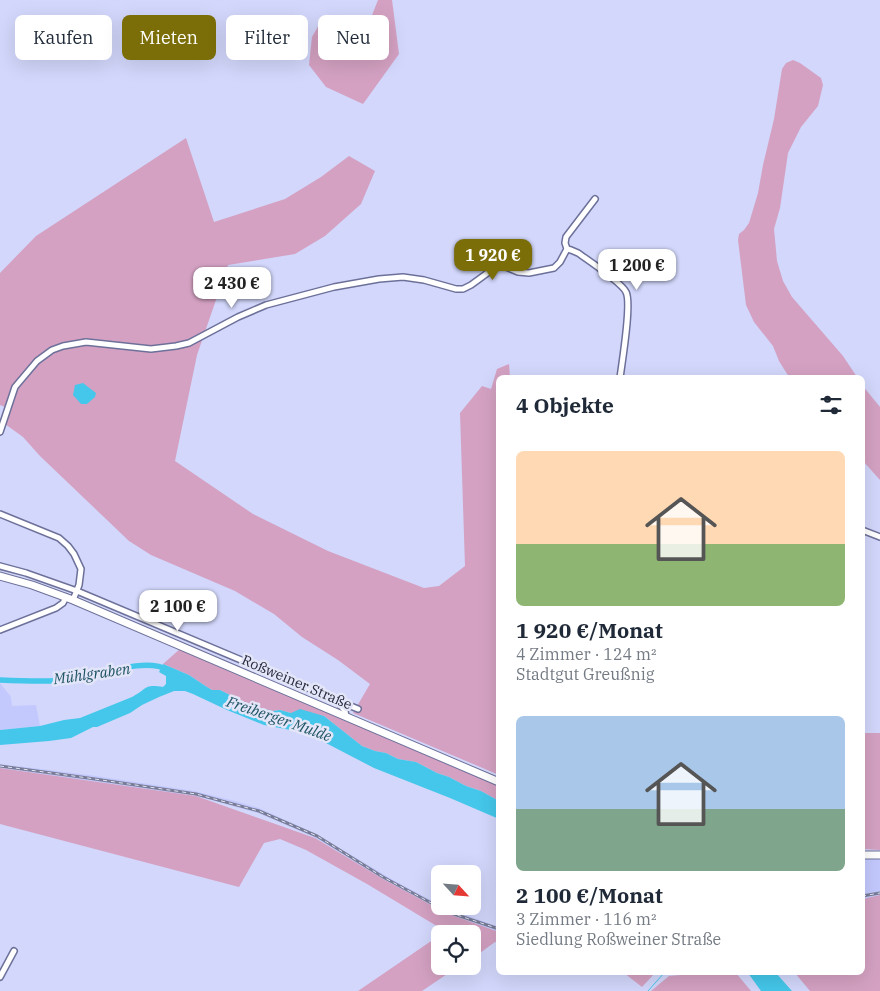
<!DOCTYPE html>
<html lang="de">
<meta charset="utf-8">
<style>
body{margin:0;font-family:"IBM Plex Serif",serif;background:#f2f2f3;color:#1f2937;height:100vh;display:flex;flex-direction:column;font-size:19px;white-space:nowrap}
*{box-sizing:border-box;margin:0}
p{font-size:16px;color:#747a83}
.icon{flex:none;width:28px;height:28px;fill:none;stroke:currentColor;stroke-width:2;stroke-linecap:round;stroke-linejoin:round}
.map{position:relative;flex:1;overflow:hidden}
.drawer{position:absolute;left:496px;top:375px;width:369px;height:600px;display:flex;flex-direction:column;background:#fff;border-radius:8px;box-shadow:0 5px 20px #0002}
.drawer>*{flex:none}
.top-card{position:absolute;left:15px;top:15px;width:406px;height:45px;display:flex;gap:10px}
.needle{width:32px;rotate:116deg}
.buttons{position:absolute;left:431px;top:865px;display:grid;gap:10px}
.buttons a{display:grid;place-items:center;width:50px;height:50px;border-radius:8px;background:#fff;box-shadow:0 5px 20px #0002;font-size:25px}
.price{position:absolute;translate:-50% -42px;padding:0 11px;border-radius:10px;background:#fff;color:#222;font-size:16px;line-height:32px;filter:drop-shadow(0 1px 2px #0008)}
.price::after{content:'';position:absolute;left:50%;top:30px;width:15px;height:11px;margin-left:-8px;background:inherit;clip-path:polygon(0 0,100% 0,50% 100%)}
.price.current{background:#7b6d08;color:#fff}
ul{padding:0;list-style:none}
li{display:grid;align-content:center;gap:10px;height:265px;padding:0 20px}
li span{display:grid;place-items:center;height:155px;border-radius:8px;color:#555}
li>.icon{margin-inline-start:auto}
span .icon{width:90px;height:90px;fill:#fffc;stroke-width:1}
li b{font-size:21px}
h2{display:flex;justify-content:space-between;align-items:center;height:60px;padding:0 20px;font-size:21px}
.chip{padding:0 18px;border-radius:8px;background:#fff;box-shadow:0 5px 20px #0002;font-size:18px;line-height:45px}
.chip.current{background:#7b6d08;color:#fff}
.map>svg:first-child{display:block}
.built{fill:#c3c9fd}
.green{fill:#d4a1c2}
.water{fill:#44c7ea}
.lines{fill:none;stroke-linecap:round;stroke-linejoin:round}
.stream{stroke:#44c7ea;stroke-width:1}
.canal{stroke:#44c7ea;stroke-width:5.5}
.street-casing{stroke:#6d719a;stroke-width:8}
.secondary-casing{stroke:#6d719a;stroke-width:9}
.street{stroke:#fff;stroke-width:5}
.secondary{stroke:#fff;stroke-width:7}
.rail-casing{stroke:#787c96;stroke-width:3}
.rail{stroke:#e3e5f8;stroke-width:1;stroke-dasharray:4;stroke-linecap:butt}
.labels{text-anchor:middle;stroke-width:5;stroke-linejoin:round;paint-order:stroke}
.street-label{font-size:14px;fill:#27293a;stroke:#e3e5f8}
.water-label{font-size:15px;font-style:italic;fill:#1e5362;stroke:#e3e5f8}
</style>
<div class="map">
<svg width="880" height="991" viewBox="0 0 880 991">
<rect width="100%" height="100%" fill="#d2d7fb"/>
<g class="built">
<polygon points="0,683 11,697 12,706 36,705 40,726 0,730"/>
<polygon points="0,764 89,775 194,791 235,801 259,808 318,835 393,880 440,905 440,906 499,927 499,932 446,913 383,879 316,838 258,813 196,796 0,768"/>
<polygon points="863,859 880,859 880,895 863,899"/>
</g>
<g class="green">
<polygon points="378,0 392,0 399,54 363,104 326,87 309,65 312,37 321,21 331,15 348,29 347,41 369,23"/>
<polygon points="793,60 800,63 821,78 823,85 818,106 801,127 788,153 780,208 774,229 777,261 783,281 792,297 843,356 857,377 789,377 779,361 773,346 754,322 746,305 738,240 739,234 744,230 749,223 758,193 763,165 774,119 782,69 786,63"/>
<polygon points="186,138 214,222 285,199 321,177 349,156 375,171 361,204 325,236 295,254 228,265 197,355 175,461 253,514 328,551 424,588 439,586 465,566 460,413 482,386 491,389 497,369 509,364 510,377 499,378 499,775 353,713 370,684 338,660 302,637 274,614 235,591 151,555 129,541 40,456 23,437 5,424 10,413 7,408 0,405 0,273 36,236"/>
<polygon points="862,385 880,407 880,480 863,461"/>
<polygon points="181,648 499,784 499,801 481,791 466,786 449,777 437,773 416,762 398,759 386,753 375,751 362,746 324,716 291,713 280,710 273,711 252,706 220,690 212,690 207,687 189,675 163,664"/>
<polygon points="863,733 880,733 880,850 863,849"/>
<polygon points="0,768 196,796 315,838 383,879 446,913 499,932 499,943 495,942 473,958 472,934 442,934 445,931 367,884 306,850 280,839 264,843 239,887 0,824"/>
<polygon points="880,895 880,991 810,991 795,973 862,972 863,899"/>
<polygon points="440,935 440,966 459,966 422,991 358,991"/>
<polygon points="624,973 655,973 642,987"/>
<polygon points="703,973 736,973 751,991 651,991 669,976"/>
</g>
<g class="water">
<polygon points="83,383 96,393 95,397 87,404 81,404 73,395 75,385"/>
<path d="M 163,664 L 189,675 L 207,687 L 212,690 L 220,690 L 252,706 L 273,711 L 280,710 L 291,713 L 300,709 L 324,716 L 362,746 L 375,751 L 386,753 L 398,759 L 416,762 L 437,773 L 449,777 L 466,786 L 481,791 L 499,801 L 499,819 L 450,798 L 374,768 L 324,742 L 296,731 L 264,725 L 227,710 L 193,694 L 185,691 L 174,691 L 159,697 L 142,705 L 130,713 L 97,727 L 93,727 L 71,738 L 49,741 L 0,745 L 0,730 L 40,726 L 64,720 L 80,718 L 132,697 C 148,689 143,684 163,687 L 166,684 L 166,676 L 159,672 Z"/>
<polygon points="748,973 776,973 792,991 761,991"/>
</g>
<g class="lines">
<polyline class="stream" points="648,991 664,973 671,972"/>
<path class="canal" d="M 0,680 C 23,681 47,682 70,680 C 96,677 144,656 168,670"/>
<g class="street-casing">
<g id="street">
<path d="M 567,249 L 571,250 L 578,253 C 588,260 622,283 626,292 C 632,303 622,362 620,378"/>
<polyline points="0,432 15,387 37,361 52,350 63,346 86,342 151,349 176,346 189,343 238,317 266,305 334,287 379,279 403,277 424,280 456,289 463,289 471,285 493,269 500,266 506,267 518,272 529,273 554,268 560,262 567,249 565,243 566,237 595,199"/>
<polyline points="0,514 59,538 68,546 74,554 81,569 79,585 73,600"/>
<polyline points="862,530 880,537"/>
<polyline points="0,566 26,573 77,591 336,700 345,711 346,716"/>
<polyline points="0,630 56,608 63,603 66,597"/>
<polyline points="336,700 358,709"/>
<polyline points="0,977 14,951"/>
</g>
</g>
<g class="secondary-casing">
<g id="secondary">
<polyline points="0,576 32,585 73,600 499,782"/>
<polyline points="862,855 880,855"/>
</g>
</g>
<use href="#street" class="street"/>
<use href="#secondary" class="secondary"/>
<g class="rail-casing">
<g id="rail">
<polyline points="0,766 88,778 196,794 259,811 317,836 383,877 448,912 499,929"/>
<polyline points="862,896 880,893"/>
</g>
</g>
<use href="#rail" class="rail"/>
</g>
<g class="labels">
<g class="street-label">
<text transform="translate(297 682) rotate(23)" y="5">Roßweiner Straße</text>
</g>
<g class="water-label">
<text transform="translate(92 674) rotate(-8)" y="5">Mühlgraben</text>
<text transform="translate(279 719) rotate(19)" y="5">Freiberger Mulde</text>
</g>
</g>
</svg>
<div class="buttons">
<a><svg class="needle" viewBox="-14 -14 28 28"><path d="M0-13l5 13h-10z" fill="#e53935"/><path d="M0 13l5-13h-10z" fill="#747a83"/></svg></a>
<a><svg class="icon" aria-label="locate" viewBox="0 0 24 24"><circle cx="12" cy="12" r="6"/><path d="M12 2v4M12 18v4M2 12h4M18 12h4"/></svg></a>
</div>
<b class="price current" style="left:493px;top:281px">1 920 €</b>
<b class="price" style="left:637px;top:291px">1 200 €</b>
<b class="price" style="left:232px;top:309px">2 430 €</b>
<b class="price" style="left:178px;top:632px">2 100 €</b>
<div class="top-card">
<a class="chip">Kaufen</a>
<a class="chip current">Mieten</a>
<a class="chip">Filter</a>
<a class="chip">Neu</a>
</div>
<section class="drawer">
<h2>4 Objekte<svg class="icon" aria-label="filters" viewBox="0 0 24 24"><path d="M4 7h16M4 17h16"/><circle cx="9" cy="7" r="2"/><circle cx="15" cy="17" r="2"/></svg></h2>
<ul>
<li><span style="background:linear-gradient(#ffd9b3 60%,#8fb573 0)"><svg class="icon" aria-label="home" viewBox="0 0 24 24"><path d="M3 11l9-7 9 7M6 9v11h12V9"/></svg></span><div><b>1 920 €/Monat</b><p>4 Zimmer · 124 m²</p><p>Stadtgut Greußnig</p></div></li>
<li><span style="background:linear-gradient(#a9c7e8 60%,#7fa58c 0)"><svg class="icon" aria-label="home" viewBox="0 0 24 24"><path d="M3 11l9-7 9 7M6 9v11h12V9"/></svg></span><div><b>2 100 €/Monat</b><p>3 Zimmer · 116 m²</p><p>Siedlung Roßweiner Straße</p></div></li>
</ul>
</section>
</div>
